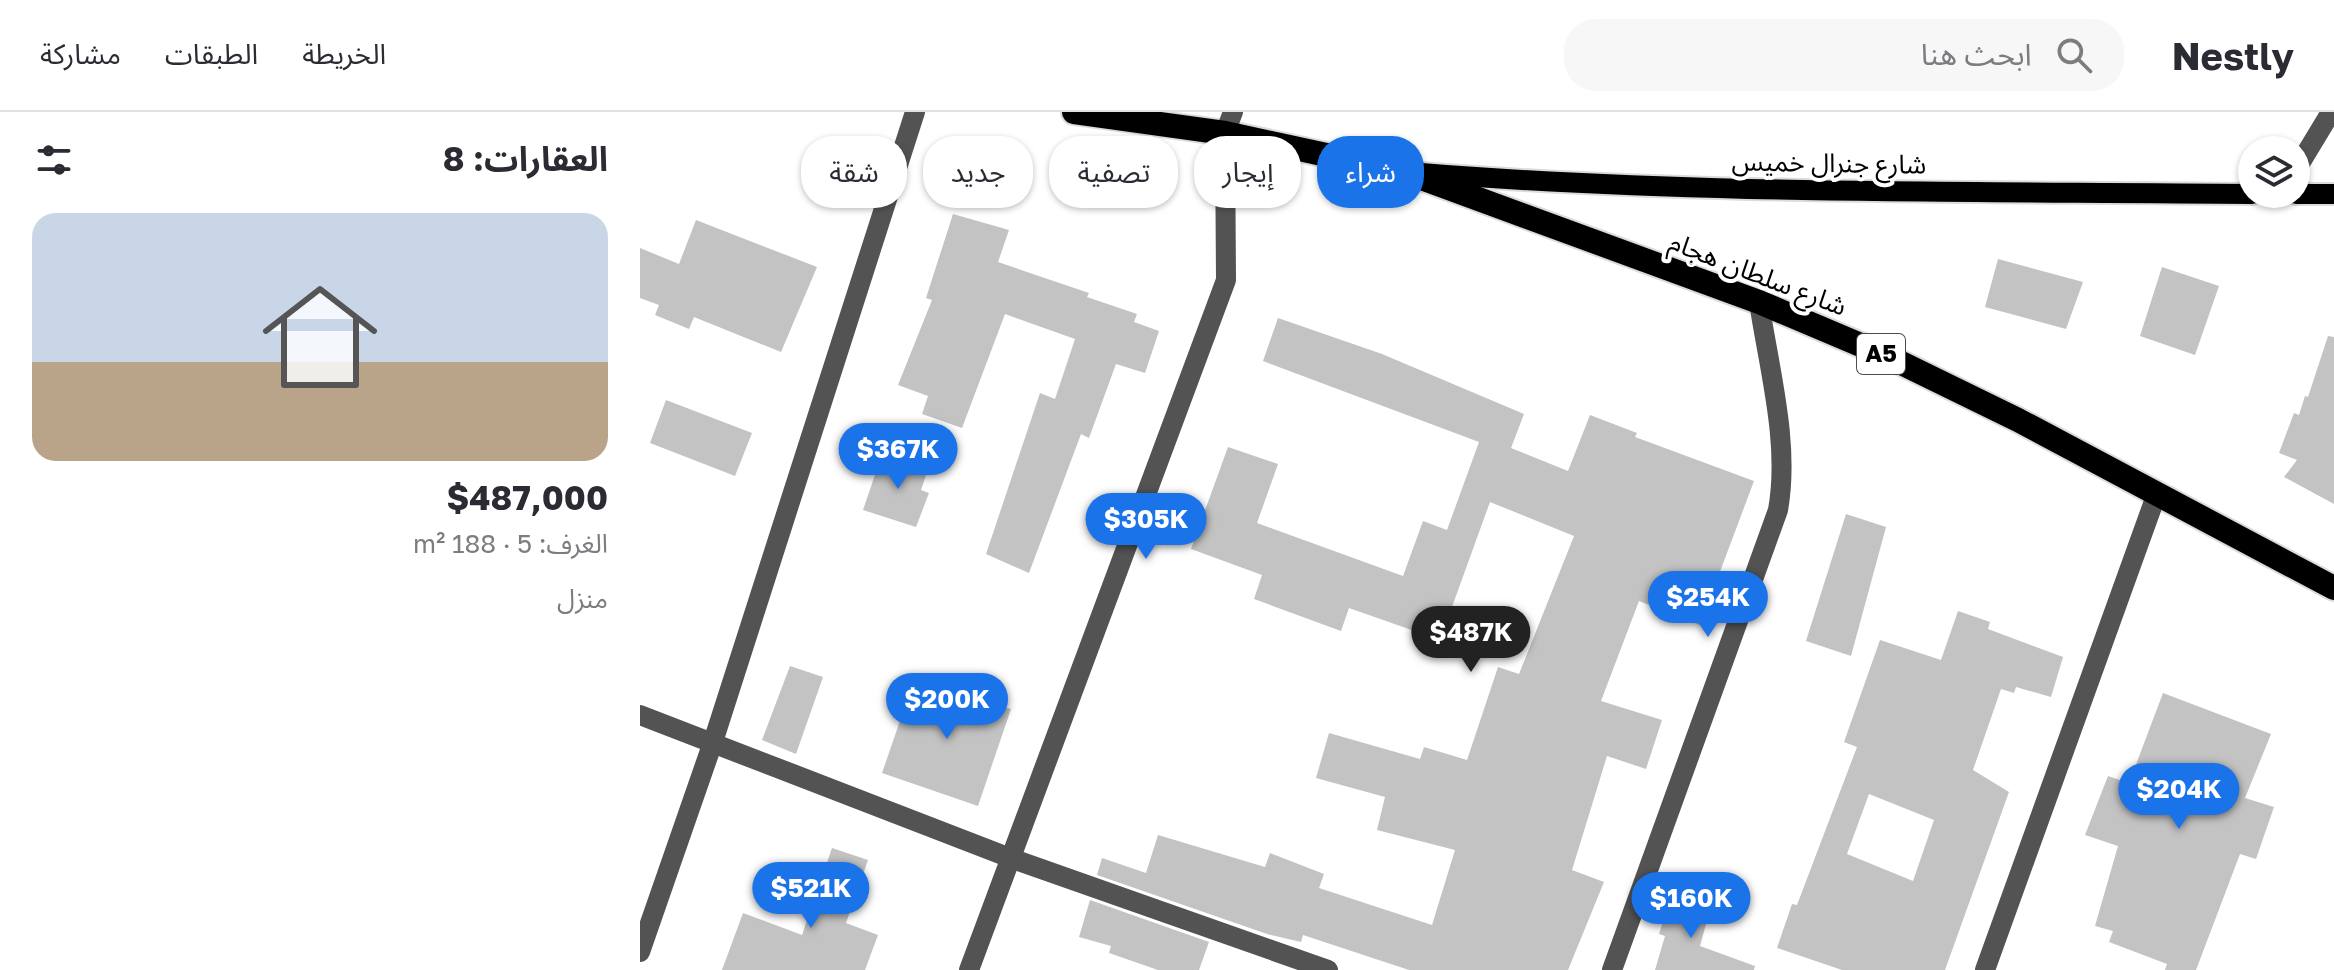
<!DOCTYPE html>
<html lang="ar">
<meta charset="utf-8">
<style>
body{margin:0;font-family:"Golos Text","Noto Sans Arabic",sans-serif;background:#f7f7f7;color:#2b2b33;direction:rtl;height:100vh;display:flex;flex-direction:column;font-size:30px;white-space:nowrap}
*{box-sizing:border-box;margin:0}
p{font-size:26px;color:#7c7c81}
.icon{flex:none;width:44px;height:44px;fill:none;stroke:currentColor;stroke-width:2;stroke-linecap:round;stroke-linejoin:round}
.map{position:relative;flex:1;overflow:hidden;direction:ltr}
.panel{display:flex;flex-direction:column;background:#fff;width:640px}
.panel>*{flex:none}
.hud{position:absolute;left:24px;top:24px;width:760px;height:72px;direction:rtl;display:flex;gap:16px}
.controls{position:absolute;left:1598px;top:24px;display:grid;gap:16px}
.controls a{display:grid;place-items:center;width:72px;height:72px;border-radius:50%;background:#fff;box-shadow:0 2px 6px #0004;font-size:40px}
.price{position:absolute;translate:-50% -68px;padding:0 18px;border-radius:28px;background:#1a73e8;color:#fff;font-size:26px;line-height:52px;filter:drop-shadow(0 2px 4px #0008)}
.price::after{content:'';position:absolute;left:50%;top:48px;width:24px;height:18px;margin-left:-12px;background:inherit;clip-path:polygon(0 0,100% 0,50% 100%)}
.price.active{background:#222;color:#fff}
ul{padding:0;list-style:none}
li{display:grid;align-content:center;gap:16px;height:424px;padding:0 32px}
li+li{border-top:2px solid #e1e1e2}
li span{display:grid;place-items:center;height:248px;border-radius:24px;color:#555}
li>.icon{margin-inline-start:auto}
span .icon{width:144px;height:144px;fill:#fffc;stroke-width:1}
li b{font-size:34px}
h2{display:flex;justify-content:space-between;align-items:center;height:96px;padding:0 32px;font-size:34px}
.pill{padding:0 28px;border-radius:32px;background:#fff;box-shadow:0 2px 6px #0004;font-size:28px;line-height:72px}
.pill.active{background:#1a73e8;color:#fff}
header{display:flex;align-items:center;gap:48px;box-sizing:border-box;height:112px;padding:0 40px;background:#fff;border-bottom:2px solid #e1e1e2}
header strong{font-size:38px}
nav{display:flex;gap:44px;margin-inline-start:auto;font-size:28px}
.search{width:560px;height:72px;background:#f7f7f7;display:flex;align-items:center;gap:20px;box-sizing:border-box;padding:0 28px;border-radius:32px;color:#7c7c81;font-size:30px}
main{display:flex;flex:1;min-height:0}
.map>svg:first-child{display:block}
.building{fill:#c3c3c3;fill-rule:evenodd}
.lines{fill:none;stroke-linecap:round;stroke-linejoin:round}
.major-casing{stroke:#dbdbdb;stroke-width:24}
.highway-casing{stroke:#dbdbdb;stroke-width:28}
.minor{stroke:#535353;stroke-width:20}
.major{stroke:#000;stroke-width:20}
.highway{stroke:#000;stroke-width:24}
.labels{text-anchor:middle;stroke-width:8;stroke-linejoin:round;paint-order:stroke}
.shield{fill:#fff;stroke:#4c4c4c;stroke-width:2}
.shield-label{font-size:24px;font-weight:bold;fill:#000}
.street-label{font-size:26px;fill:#000;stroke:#fff}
</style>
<header>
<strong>Nestly</strong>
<div class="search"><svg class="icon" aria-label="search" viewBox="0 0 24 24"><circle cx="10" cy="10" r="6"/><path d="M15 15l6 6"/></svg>ابحث هنا</div>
<nav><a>الخريطة</a><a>الطبقات</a><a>مشاركة</a></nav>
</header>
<main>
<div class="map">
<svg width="1694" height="858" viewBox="0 0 1694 858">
<rect width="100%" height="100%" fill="#fff"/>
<g class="building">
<polygon points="313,102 369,118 358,150 449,181 447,185 497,202 494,210 519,219 505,261 476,252 449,326 441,322 389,461 346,442 400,281 415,287 435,227 365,202 322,316 282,302 288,284 258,273 292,188 286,186"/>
<polygon points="56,108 177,155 141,240 54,205 49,217 15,203 19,193 0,186 0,136 39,152"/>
<polygon points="1358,147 1443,170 1426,217 1345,195"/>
<polygon points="1522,155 1579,174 1555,243 1500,224"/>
<polygon points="638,206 742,242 884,302 871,336 928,359 950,303 997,321 995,325 1114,369 1060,513 999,489 961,589 1022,608 1006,657 967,644 932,758 964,770 928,858 769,858 663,823 661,830 627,822 457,763 462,746 506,761 518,723 625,755 630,741 684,762 679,776 792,813 815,738 737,718 745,685 676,666 689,621 780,647 784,635 827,648 858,555 879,562 934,424 850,390 800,528 709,496 701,519 614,487 622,463 551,437 588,335 638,352 617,411 763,464 783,409 807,418 839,330 623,249"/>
<polygon points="1688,224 1694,225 1694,392 1644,365 1657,348 1639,341 1654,301 1659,303 1665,284 1668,285"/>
<polygon points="26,288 112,321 95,364 10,331"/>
<polygon points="242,342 288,357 281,378 289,381 276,415 223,398"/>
<polygon points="1206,402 1246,415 1211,544 1166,529"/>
<path d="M 1318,499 L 1350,510 L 1348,517 L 1423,545 L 1411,585 L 1376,575 L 1374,581 L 1361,577 L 1333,658 L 1369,680 L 1305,858 L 1202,858 L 1137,836 L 1152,792 L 1157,793 L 1217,635 L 1204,630 L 1240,528 L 1301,548 ZM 1229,682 L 1294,708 L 1273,769 L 1207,742 Z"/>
<polygon points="150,554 183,565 156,642 122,628"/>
<polygon points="275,565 371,597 338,694 242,661"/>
<polygon points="1523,581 1631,622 1605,686 1634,695 1616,747 1600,742 1556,858 1525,858 1527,852 1469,830 1473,819 1455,814 1478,734 1445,723 1468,664 1489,671"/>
<polygon points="192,736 228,748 206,811 238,823 225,858 82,858 103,801 162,823"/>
<polygon points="1032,781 1071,794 1060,834 1115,854 1114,858 1015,858 1025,824 1019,822"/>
<polygon points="450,788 569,830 559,858 518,858 469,841 471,834 439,825"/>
</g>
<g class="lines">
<g class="major-casing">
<g id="major">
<path d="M 781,61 C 1057,83 1335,79 1612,82"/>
<polyline points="1656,82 1694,82"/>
</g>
</g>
<g class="highway-casing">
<polyline id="highway" points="434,0 585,21 765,60 1119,190 1249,245 1378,308 1694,476"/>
</g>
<g class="minor">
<polyline points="1656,58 1691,0"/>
<polyline points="0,603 373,747 688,858"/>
<polyline points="0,840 73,630 275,0"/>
<polyline points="329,858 586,168 585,21 593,0"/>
<path d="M 972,858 L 1138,398 C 1150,331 1129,257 1119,190"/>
<polyline points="1345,858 1517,381"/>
</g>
<use href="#major" class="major"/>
<use href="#highway" class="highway"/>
</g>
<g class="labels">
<rect class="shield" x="1217" y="222" width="48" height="40" rx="6"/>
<g class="shield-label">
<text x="1241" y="250">A5</text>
</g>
<g class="street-label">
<text transform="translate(1189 51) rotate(1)" y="9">شارع جنرال خميس</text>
<text transform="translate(1118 162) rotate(21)" y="9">شارع سلطان هجام</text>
</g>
</g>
</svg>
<div class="controls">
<a><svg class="icon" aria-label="layers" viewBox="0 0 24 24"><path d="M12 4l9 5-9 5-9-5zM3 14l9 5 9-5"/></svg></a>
</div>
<b class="price" style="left:258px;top:379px">$367K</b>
<b class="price" style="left:506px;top:449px">$305K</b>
<b class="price" style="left:1068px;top:527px">$254K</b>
<b class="price active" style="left:831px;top:562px">$487K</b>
<b class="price" style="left:307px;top:629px">$200K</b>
<b class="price" style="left:1539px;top:719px">$204K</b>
<b class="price" style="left:171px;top:818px">$521K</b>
<b class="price" style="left:1051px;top:828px">$160K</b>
<div class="hud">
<a class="pill active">شراء</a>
<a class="pill">إيجار</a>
<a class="pill">تصفية</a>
<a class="pill">جديد</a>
<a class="pill">شقة</a>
</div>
</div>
<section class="panel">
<h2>العقارات: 8<svg class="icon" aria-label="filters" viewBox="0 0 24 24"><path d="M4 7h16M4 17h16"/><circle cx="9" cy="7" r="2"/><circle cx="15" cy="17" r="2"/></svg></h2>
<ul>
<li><span style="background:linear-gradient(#c9d6e8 60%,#b9a48a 0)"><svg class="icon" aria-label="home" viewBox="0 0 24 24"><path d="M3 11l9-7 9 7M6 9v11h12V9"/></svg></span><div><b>$487,000</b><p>الغرف: 5 · 188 m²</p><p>منزل</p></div></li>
</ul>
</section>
</main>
